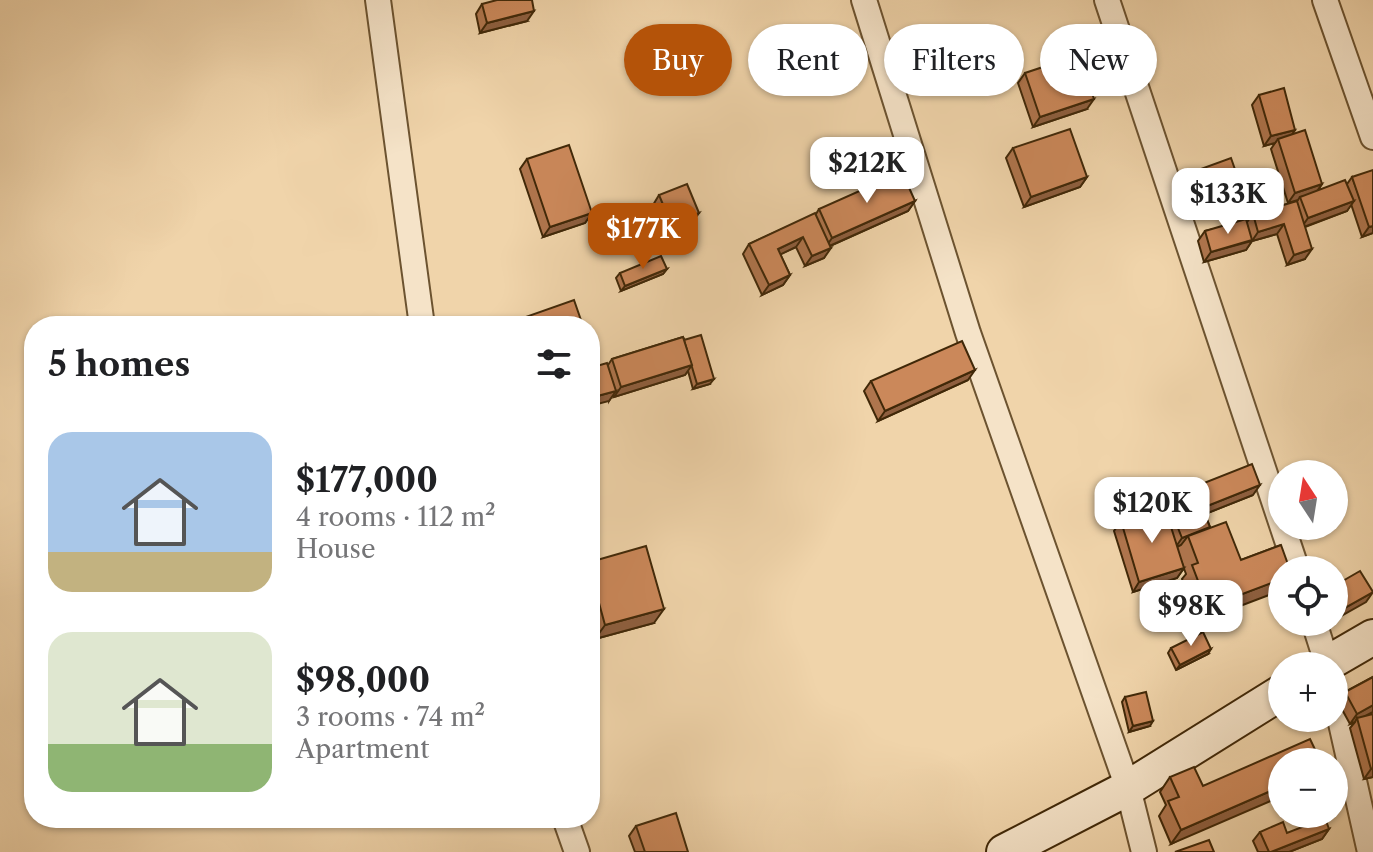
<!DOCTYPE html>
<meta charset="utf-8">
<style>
body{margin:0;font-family:"Libre Caslon Text",serif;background:#f2f2f2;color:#202124;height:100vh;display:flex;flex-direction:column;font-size:30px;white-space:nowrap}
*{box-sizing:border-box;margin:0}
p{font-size:26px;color:#757577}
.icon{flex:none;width:44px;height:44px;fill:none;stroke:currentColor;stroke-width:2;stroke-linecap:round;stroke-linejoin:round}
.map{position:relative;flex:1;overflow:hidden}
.panel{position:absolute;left:24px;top:316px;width:576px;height:512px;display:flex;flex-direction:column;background:#fff;border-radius:32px;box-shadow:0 2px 6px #0004}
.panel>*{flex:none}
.top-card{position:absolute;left:624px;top:24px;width:628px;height:72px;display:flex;gap:16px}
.needle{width:52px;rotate:348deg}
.buttons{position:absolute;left:1268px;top:460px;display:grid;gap:16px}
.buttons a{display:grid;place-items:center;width:80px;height:80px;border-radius:50%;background:#fff;box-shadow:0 2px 6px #0004;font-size:40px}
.price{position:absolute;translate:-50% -68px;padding:0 18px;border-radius:16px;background:#fff;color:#222;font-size:26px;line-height:52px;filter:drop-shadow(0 2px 4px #0008)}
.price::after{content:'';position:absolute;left:50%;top:48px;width:24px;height:18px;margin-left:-12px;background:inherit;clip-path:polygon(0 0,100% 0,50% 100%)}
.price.current{background:#b45309;color:#fff}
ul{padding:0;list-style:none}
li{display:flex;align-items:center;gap:24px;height:200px;padding:0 24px}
li span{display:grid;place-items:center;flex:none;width:224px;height:160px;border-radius:24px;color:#555}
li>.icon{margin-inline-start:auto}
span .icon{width:96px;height:96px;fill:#fffc;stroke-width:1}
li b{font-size:34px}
h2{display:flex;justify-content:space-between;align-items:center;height:96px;padding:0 24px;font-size:34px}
.pill{padding:0 28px;border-radius:36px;background:#fff;box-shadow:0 2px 6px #0004;font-size:28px;line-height:72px}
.pill.current{background:#b45309;color:#fff}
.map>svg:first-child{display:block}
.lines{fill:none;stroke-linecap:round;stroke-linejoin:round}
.street-casing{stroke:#6c5330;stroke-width:28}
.secondary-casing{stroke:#402808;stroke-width:38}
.street{stroke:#f5e3c8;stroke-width:24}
.secondary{stroke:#f5e3c8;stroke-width:34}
.wall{fill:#af754d;stroke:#402808;stroke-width:2}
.shaded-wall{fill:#8e5f3f;stroke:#402808;stroke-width:2}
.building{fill:#cb885a;stroke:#402808;stroke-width:2}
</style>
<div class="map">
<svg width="1373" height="852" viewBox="0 0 1373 852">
<rect width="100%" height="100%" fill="#f0d4aa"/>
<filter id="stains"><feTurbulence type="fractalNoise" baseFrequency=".0025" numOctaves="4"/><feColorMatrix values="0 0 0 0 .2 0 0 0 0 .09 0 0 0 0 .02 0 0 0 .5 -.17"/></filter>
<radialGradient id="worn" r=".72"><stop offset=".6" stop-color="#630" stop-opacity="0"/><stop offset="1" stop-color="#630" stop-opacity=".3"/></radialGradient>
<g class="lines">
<g class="street-casing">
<g id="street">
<polyline points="378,0 422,326"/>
<polyline points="864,0 968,333 1128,788 1144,852"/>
<polyline points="1107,0 1297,570"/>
<polyline points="1325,0 1373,137"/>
<polyline points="1314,622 1328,666"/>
<polyline points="1334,692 1370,852"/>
<polyline points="565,818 577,852"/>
</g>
</g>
<g class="secondary-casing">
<g id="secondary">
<polyline points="1323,666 1373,637"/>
<polyline points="1004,852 1128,788 1282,692"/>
</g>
</g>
<use href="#street" class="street"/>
<use href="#secondary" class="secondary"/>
</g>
<g class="wall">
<polygon points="482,4 527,21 480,33 476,14"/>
<polygon points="908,42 956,58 907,72 901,52"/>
<polygon points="1025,73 1087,109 1033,127 1018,83"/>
<polygon points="1259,95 1295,130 1292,134 1322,184 1318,190 1347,184 1352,177 1373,233 1362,237 1351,204 1347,211 1305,227 1305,259 1287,265 1277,234 1252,241 1246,250 1204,262 1198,241 1205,231 1247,222 1253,214 1297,201 1298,200 1288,203 1271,149 1275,143 1264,146 1252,105"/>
<polygon points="1013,148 1087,177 1080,187 1024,207 1006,158"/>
<polygon points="527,159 592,213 585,223 543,237 520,169"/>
<polygon points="1187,174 1232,190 1189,207 1180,184"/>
<polygon points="659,195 699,213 692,222 664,234 653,205"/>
<polygon points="915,201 908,211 830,246 824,258 805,266 796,247 780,254 790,275 783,285 762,295 743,254 749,244 816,214 819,209"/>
<polygon points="667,269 663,274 621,291 616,278 620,273"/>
<polygon points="683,337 710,384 693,389 688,371 685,375 614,397 613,394 609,401 608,365 612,359"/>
<polygon points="968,380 878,421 864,391 871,381"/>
<polygon points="1253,495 1205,514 1210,527 1241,560 1281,545 1198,622 1182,579 1186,574 1180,558 1184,568 1177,578 1133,592 1114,531 1121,521 1160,509 1159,508 1166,498"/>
<polygon points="590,562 654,623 595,639 590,621"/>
<polygon points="1171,648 1208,654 1176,670 1168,653"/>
<polygon points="1373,677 1373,712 1365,716 1373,777 1364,779 1350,728 1355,722 1350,724 1338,702 1345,692"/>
<polygon points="1125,697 1150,726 1129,732 1122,702"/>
<polygon points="1321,762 1171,844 1159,816 1166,805 1160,792 1170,777 1203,786"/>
<polygon points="636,826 688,852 635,852 629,836"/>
<polygon points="1329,829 1322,839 1289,852 1258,852 1253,841 1260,832 1287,833"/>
</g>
<g class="shaded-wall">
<polygon points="534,11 527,21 480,33 487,23"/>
<polygon points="963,48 956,58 907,72 914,63"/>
<polygon points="1094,99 1087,109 1033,127 1040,117"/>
<polygon points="1295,130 1289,139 1278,139 1275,143 1264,146 1271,136"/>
<polygon points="1087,177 1080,187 1024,207 1031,197"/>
<polygon points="1239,181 1232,190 1189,207 1196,197"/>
<polygon points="1322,184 1315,194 1300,197 1298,200 1288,203 1295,193"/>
<polygon points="915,201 908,211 825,248 832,238"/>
<polygon points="1354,201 1347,211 1301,228 1308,218"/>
<polygon points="592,213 585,223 543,237 550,227"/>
<polygon points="699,213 692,222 664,234 671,224"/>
<polygon points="1284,224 1277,234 1252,241 1246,250 1204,262 1211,252 1252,241 1258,232"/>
<polygon points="1373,226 1373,233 1362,237 1369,227"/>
<polygon points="803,237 796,247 771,259 778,249"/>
<polygon points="831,248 824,258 805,266 812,256"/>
<polygon points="1312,249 1305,259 1287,265 1294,255"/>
<polygon points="667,269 663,274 621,291 625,286"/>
<polygon points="790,275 783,285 762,295 769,285"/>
<polygon points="692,365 685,375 614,397 621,387"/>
<polygon points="975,370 968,380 878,421 885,411"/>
<polygon points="714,379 710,384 693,389 697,384"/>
<polygon points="616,391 609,401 590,406 590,398"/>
<polygon points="1260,485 1253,495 1195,518 1202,508"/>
<polygon points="1210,527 1188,536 1181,545 1175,548 1182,538"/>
<polygon points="1184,568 1177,578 1133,592 1139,582"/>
<polygon points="1282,579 1282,590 1198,622 1208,607"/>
<polygon points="1373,592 1366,602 1334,620 1334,614"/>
<polygon points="664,609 654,623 595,639 605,625"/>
<polygon points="1211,649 1208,654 1176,670 1180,665"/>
<polygon points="1373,705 1373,712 1358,720 1357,718 1355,722 1350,724 1357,714"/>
<polygon points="1153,721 1150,726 1129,732 1133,726"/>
<polygon points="1373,768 1373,777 1364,779 1371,769"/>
<polygon points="1282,786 1282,796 1171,844 1181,830"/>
<polygon points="1329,829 1322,839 1289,852 1271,852"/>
</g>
<g class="building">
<polygon points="497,0 532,0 534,11 487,23 482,4"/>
<polygon points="957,27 963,48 914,63 908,42"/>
<polygon points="1079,55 1094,99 1040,117 1025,73"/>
<polygon points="1284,88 1295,130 1271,136 1259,95"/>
<polygon points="1070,129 1087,177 1031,197 1013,148"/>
<polygon points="1305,130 1322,184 1295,193 1278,139"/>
<polygon points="569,145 592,213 550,227 527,159"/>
<polygon points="1231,158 1239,181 1196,197 1187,174"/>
<polygon points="1373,170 1373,226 1369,227 1352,177"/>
<polygon points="902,172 915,201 832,238 819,209"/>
<polygon points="1345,180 1354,201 1308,218 1300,197"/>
<polygon points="687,184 699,213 671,224 659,195"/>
<polygon points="1297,201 1312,249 1294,255 1284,224 1258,232 1253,214"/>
<polygon points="815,213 831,248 812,256 803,237 778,249 790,275 769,285 749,244"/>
<polygon points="1246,219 1252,240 1211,252 1205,231"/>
<polygon points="661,256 667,269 625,286 620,273"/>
<polygon points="574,300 583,326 519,326 517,320"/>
<polygon points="701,335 714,379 697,384 684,340"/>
<polygon points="683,337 692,365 621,387 612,359"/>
<polygon points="962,341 975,370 885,411 871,381"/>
<polygon points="607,363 616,391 590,398 590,368"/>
<polygon points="1252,464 1260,485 1202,508 1210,527 1182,538 1166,498"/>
<polygon points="1165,508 1184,568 1139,582 1121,521"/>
<polygon points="1226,522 1241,560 1281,545 1290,570 1282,570 1282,579 1208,607 1192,565 1198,563 1188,536"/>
<polygon points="646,546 664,609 605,625 590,570 590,562"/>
<polygon points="1360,571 1373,592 1334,614 1334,586"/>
<polygon points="1203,632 1211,649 1180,665 1171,648"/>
<polygon points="1373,677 1373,705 1357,714 1345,692"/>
<polygon points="1146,692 1153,721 1133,726 1125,697"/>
<polygon points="1373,714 1373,768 1371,769 1357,718"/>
<polygon points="1310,739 1321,762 1282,762 1282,786 1181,830 1168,801 1179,797 1170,777 1194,767 1203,786"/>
<polygon points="676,813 688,852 645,852 636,826"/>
<polygon points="1325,818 1329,829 1271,852 1269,852 1260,832 1283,822 1287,833"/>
<polygon points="1209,840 1214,852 1175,852"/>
</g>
<rect width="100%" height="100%" filter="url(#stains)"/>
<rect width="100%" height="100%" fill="url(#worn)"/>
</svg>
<div class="buttons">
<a><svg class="needle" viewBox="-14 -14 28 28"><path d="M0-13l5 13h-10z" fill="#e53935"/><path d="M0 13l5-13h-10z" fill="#757577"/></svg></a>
<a><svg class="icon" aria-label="locate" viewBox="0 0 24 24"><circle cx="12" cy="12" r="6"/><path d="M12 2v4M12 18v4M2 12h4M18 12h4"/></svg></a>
<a>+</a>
<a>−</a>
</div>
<b class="price" style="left:867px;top:205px">$212K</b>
<b class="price" style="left:1228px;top:236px">$133K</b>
<b class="price current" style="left:643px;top:271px">$177K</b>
<b class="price" style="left:1152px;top:545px">$120K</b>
<b class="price" style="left:1191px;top:648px">$98K</b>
<div class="top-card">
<a class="pill current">Buy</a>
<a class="pill">Rent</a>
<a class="pill">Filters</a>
<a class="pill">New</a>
</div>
<section class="panel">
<h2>5 homes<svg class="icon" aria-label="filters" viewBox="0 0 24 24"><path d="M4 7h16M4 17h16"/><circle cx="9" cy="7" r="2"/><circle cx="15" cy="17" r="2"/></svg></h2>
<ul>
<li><span style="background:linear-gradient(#a9c7e8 75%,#c2b280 0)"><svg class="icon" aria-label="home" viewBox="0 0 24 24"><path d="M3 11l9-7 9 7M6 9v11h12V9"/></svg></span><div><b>$177,000</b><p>4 rooms · 112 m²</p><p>House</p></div></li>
<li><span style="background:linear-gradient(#dfe7d0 70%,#8fb573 0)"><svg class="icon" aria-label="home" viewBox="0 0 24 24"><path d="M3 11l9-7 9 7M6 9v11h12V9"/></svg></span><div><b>$98,000</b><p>3 rooms · 74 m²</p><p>Apartment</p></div></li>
</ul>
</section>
</div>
